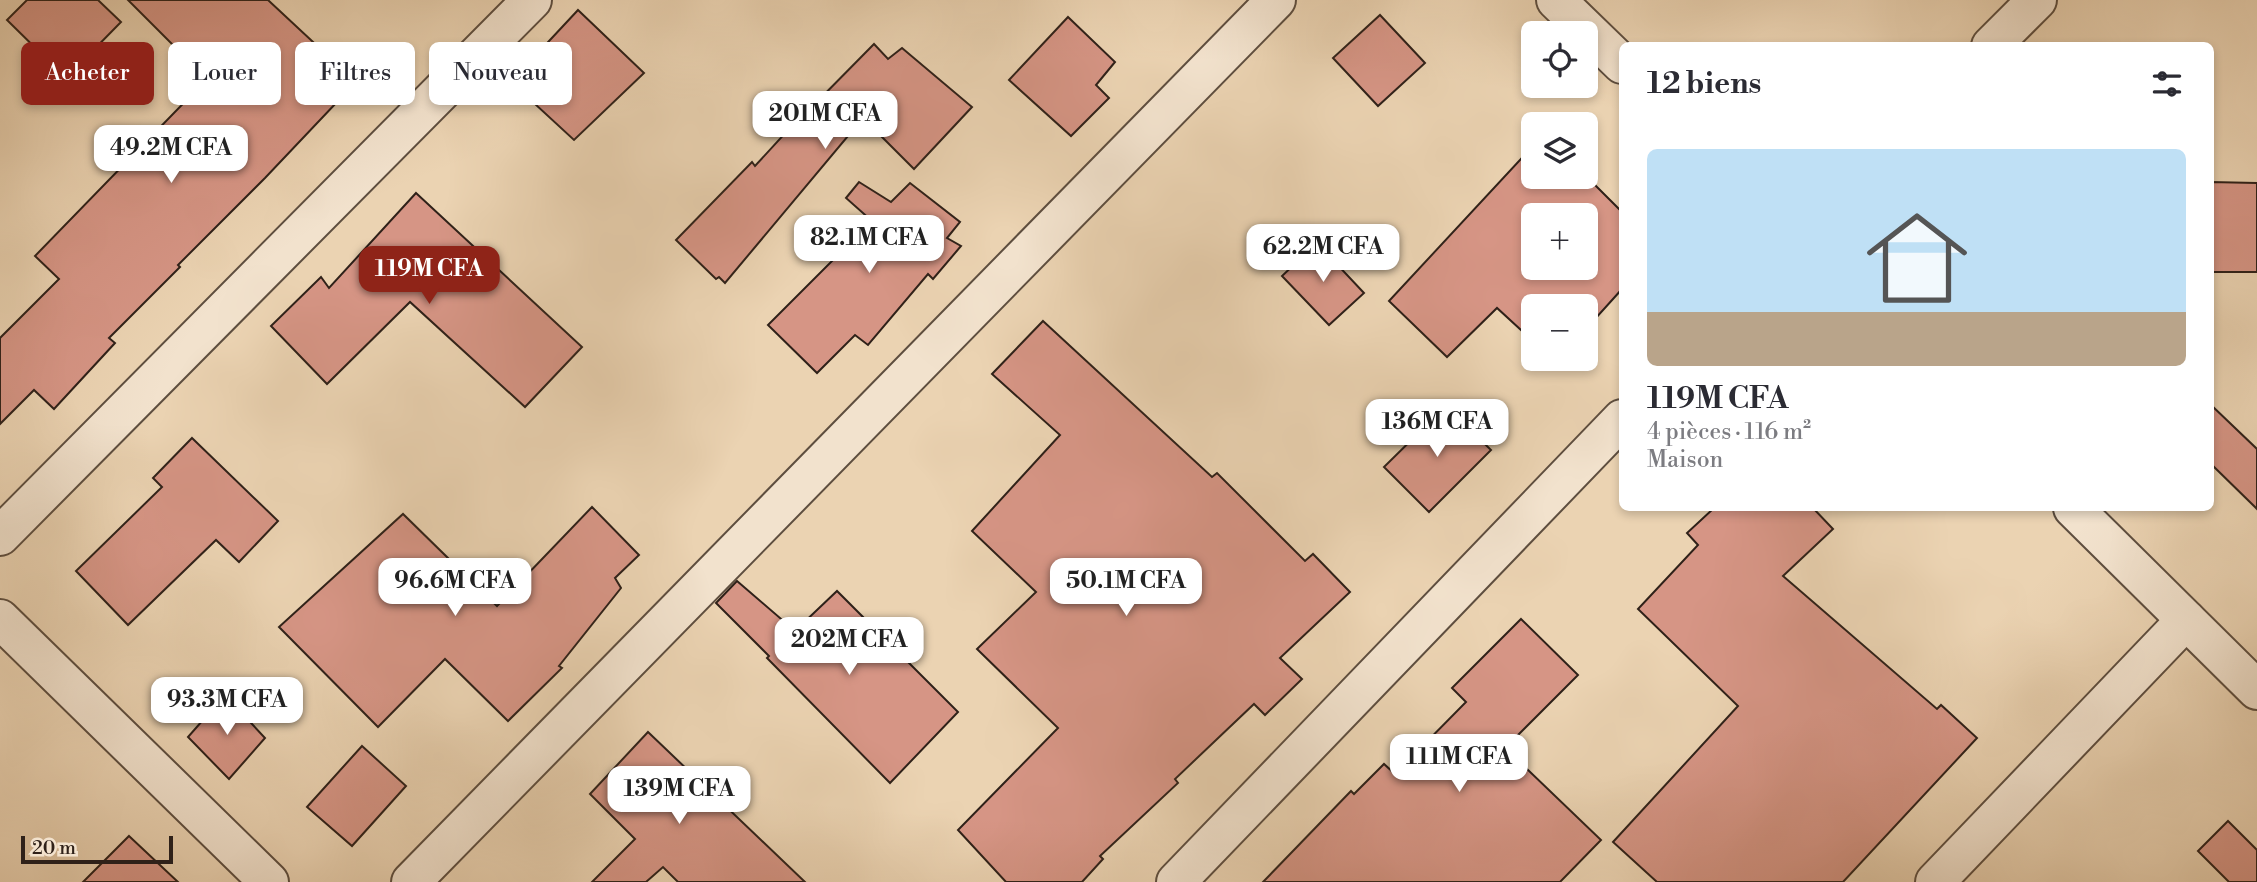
<!DOCTYPE html>
<html lang="fr">
<meta charset="utf-8">
<style>
body{margin:0;font-family:"Libre Bodoni",serif;background:#f2f2f3;color:#2b2b33;height:100vh;display:flex;flex-direction:column;font-size:26px;white-space:nowrap}
*{box-sizing:border-box;margin:0}
p{font-size:23px;color:#7c7c81}
.icon{flex:none;width:38px;height:38px;fill:none;stroke:currentColor;stroke-width:2;stroke-linecap:round;stroke-linejoin:round}
.map{position:relative;flex:1;overflow:hidden}
.panel{position:absolute;left:1619px;top:42px;width:595px;height:469px;display:flex;flex-direction:column;background:#fff;border-radius:10px;box-shadow:0 4px 10px #0003}
.panel>*{flex:none}
.top-card{position:absolute;left:21px;top:42px;width:665px;height:63px;display:flex;gap:14px}
.buttons{position:absolute;left:1521px;top:21px;display:grid;gap:14px}
.buttons a{display:grid;place-items:center;width:77px;height:77px;border-radius:10px;background:#fff;box-shadow:0 4px 10px #0003;font-size:35px}
.scale{position:absolute;left:21px;bottom:18px;width:152px;box-sizing:border-box;padding-left:7px;border:4px solid #2f2119;border-top:0;font-size:19px;line-height:24px;white-space:nowrap;color:#2f2119;-webkit-text-stroke:5px #f2e2cd;paint-order:stroke}
.price{position:absolute;translate:-50% -60px;padding:0 16px;border-radius:14px;background:#fff;color:#222;font-size:23px;line-height:46px;filter:drop-shadow(0 2px 4px #0008)}
.price::after{content:'';position:absolute;left:50%;top:42px;width:21px;height:16px;margin-left:-10px;background:inherit;clip-path:polygon(0 0,100% 0,50% 100%)}
.price.current{background:#8f2418;color:#fff}
ul{padding:0;list-style:none}
li{display:grid;align-content:center;gap:14px;height:371px;padding:0 28px}
li span{display:grid;place-items:center;height:217px;border-radius:10px;color:#555}
li>.icon{margin-inline-start:auto}
span .icon{width:126px;height:126px;fill:#fffc;stroke-width:1}
li b{font-size:30px}
h2{display:flex;justify-content:space-between;align-items:center;height:84px;padding:0 28px;font-size:30px}
.chip{padding:0 24px;border-radius:10px;background:#fff;box-shadow:0 4px 10px #0003;font-size:24px;line-height:63px}
.chip.current{background:#8f2418;color:#fff}
.map>svg:first-child{display:block}
.building{fill:#d69585;stroke:#2f2119;stroke-width:2;fill-rule:evenodd}
.lines{fill:none;stroke-linecap:round;stroke-linejoin:round}
.minor-casing{stroke:#5e4e3f;stroke-width:42}
.minor{stroke:#f2e2cd;stroke-width:38}
</style>
<div class="map">
<svg width="2257" height="882" viewBox="0 0 2257 882">
<rect width="100%" height="100%" fill="#ebd3b2"/>
<filter id="stains"><feTurbulence type="fractalNoise" baseFrequency=".00286" numOctaves="4"/><feColorMatrix values="0 0 0 0 .2 0 0 0 0 .09 0 0 0 0 .02 0 0 0 .5 -.17"/></filter>
<radialGradient id="worn" r=".72"><stop offset=".6" stop-color="#630" stop-opacity="0"/><stop offset="1" stop-color="#630" stop-opacity=".3"/></radialGradient>
<g class="building">
<polygon points="27,0 98,0 121,22 66,78 7,20"/>
<polygon points="128,0 268,0 356,82 265,178 178,265 180,267 109,338 115,343 54,409 34,390 0,424 0,338 59,279 35,256 207,79"/>
<polygon points="578,10 644,73 574,140 522,92 547,65 536,55"/>
<polygon points="1380,15 1425,63 1378,106 1333,58"/>
<polygon points="1068,17 1115,62 1096,85 1109,98 1071,136 1009,80"/>
<polygon points="874,44 888,59 902,48 972,107 914,169 863,118 725,283 719,277 716,279 676,240 752,162 755,166 800,117 801,118"/>
<path d="M 1533,146 L 1533,177 L 1586,176 L 1622,212 L 1622,289 L 1586,329 L 1586,306 L 1533,306 L 1533,341 L 1497,308 L 1447,357 L 1389,301 ZM 1533,215 L 1586,215 L 1586,268 L 1533,268 Z"/>
<polygon points="859,182 891,202 910,183 960,222 947,238 961,246 933,279 928,274 868,345 855,335 817,373 768,325 872,221 846,198"/>
<polygon points="2210,182 2257,183 2257,272 2210,272"/>
<polygon points="416,193 582,347 525,407 410,302 327,384 271,326 321,277 329,288"/>
<polygon points="1317,243 1364,293 1329,325 1282,276"/>
<polygon points="1043,321 1212,477 1217,473 1305,561 1313,554 1350,592 1280,658 1302,679 1265,715 1254,704 1175,779 1178,783 1100,856 1103,859 1082,882 1006,882 958,830 1058,728 977,649 1036,592 972,531 1060,435 992,374"/>
<polygon points="2210,404 2257,449 2257,509 2210,463"/>
<polygon points="1446,406 1491,450 1429,512 1384,467"/>
<polygon points="192,438 278,521 239,562 216,540 128,625 76,571 162,487 153,478"/>
<polygon points="592,507 639,555 615,578 621,588 559,666 562,668 508,721 445,659 378,727 279,627 403,514 497,606"/>
<polygon points="1714,508 1813,508 1833,529 1783,576 1937,709 1941,705 1977,738 1843,882 1657,882 1613,842 1738,706 1638,609 1698,545 1687,533"/>
<polygon points="737,581 795,631 837,591 958,712 890,783 767,658 769,656 716,603"/>
<polygon points="1521,619 1578,675 1505,748 1601,840 1560,882 1263,882 1351,791 1354,794 1384,764 1395,774 1466,702 1452,688"/>
<polygon points="225,695 265,738 229,779 188,737"/>
<polygon points="648,732 805,882 678,882 663,867 646,882 592,882 635,839 590,794"/>
<polygon points="362,746 406,786 352,846 307,807"/>
<polygon points="2228,821 2257,850 2257,882 2229,882 2198,851"/>
<polygon points="129,836 178,882 83,882"/>
</g>
<g class="lines">
<g class="minor-casing">
<g id="minor">
<polyline points="1556,0 1622,64"/>
<polyline points="1991,46 2037,0"/>
<polyline points="2073,508 2257,690"/>
<polyline points="0,536 532,0"/>
<polyline points="0,619 269,882"/>
<polyline points="411,882 1276,0"/>
<polyline points="1176,882 1622,419"/>
<polyline points="1935,882 2186,620"/>
</g>
</g>
<use href="#minor" class="minor"/>
</g>
<rect width="100%" height="100%" filter="url(#stains)"/>
<rect width="100%" height="100%" fill="url(#worn)"/>
</svg>
<div class="buttons">
<a><svg class="icon" aria-label="locate" viewBox="0 0 24 24"><circle cx="12" cy="12" r="6"/><path d="M12 2v4M12 18v4M2 12h4M18 12h4"/></svg></a>
<a><svg class="icon" aria-label="layers" viewBox="0 0 24 24"><path d="M12 4l9 5-9 5-9-5zM3 14l9 5 9-5"/></svg></a>
<a>+</a>
<a>−</a>
</div>
<div class="scale">20 m</div>
<b class="price" style="left:825px;top:151px">201M CFA</b>
<b class="price" style="left:171px;top:185px">49.2M CFA</b>
<b class="price" style="left:869px;top:275px">82.1M CFA</b>
<b class="price" style="left:1323px;top:284px">62.2M CFA</b>
<b class="price current" style="left:429px;top:306px">119M CFA</b>
<b class="price" style="left:1437px;top:459px">136M CFA</b>
<b class="price" style="left:455px;top:618px">96.6M CFA</b>
<b class="price" style="left:1126px;top:618px">50.1M CFA</b>
<b class="price" style="left:849px;top:677px">202M CFA</b>
<b class="price" style="left:227px;top:737px">93.3M CFA</b>
<b class="price" style="left:1459px;top:794px">111M CFA</b>
<b class="price" style="left:679px;top:826px">139M CFA</b>
<div class="top-card">
<a class="chip current">Acheter</a>
<a class="chip">Louer</a>
<a class="chip">Filtres</a>
<a class="chip">Nouveau</a>
</div>
<section class="panel">
<h2>12 biens<svg class="icon" aria-label="filters" viewBox="0 0 24 24"><path d="M4 7h16M4 17h16"/><circle cx="9" cy="7" r="2"/><circle cx="15" cy="17" r="2"/></svg></h2>
<ul>
<li><span style="background:linear-gradient(#bfe0f5 75%,#b9a48a 0)"><svg class="icon" aria-label="home" viewBox="0 0 24 24"><path d="M3 11l9-7 9 7M6 9v11h12V9"/></svg></span><div><b>119M CFA</b><p>4 pièces · 116 m²</p><p>Maison</p></div></li>
</ul>
</section>
</div>
